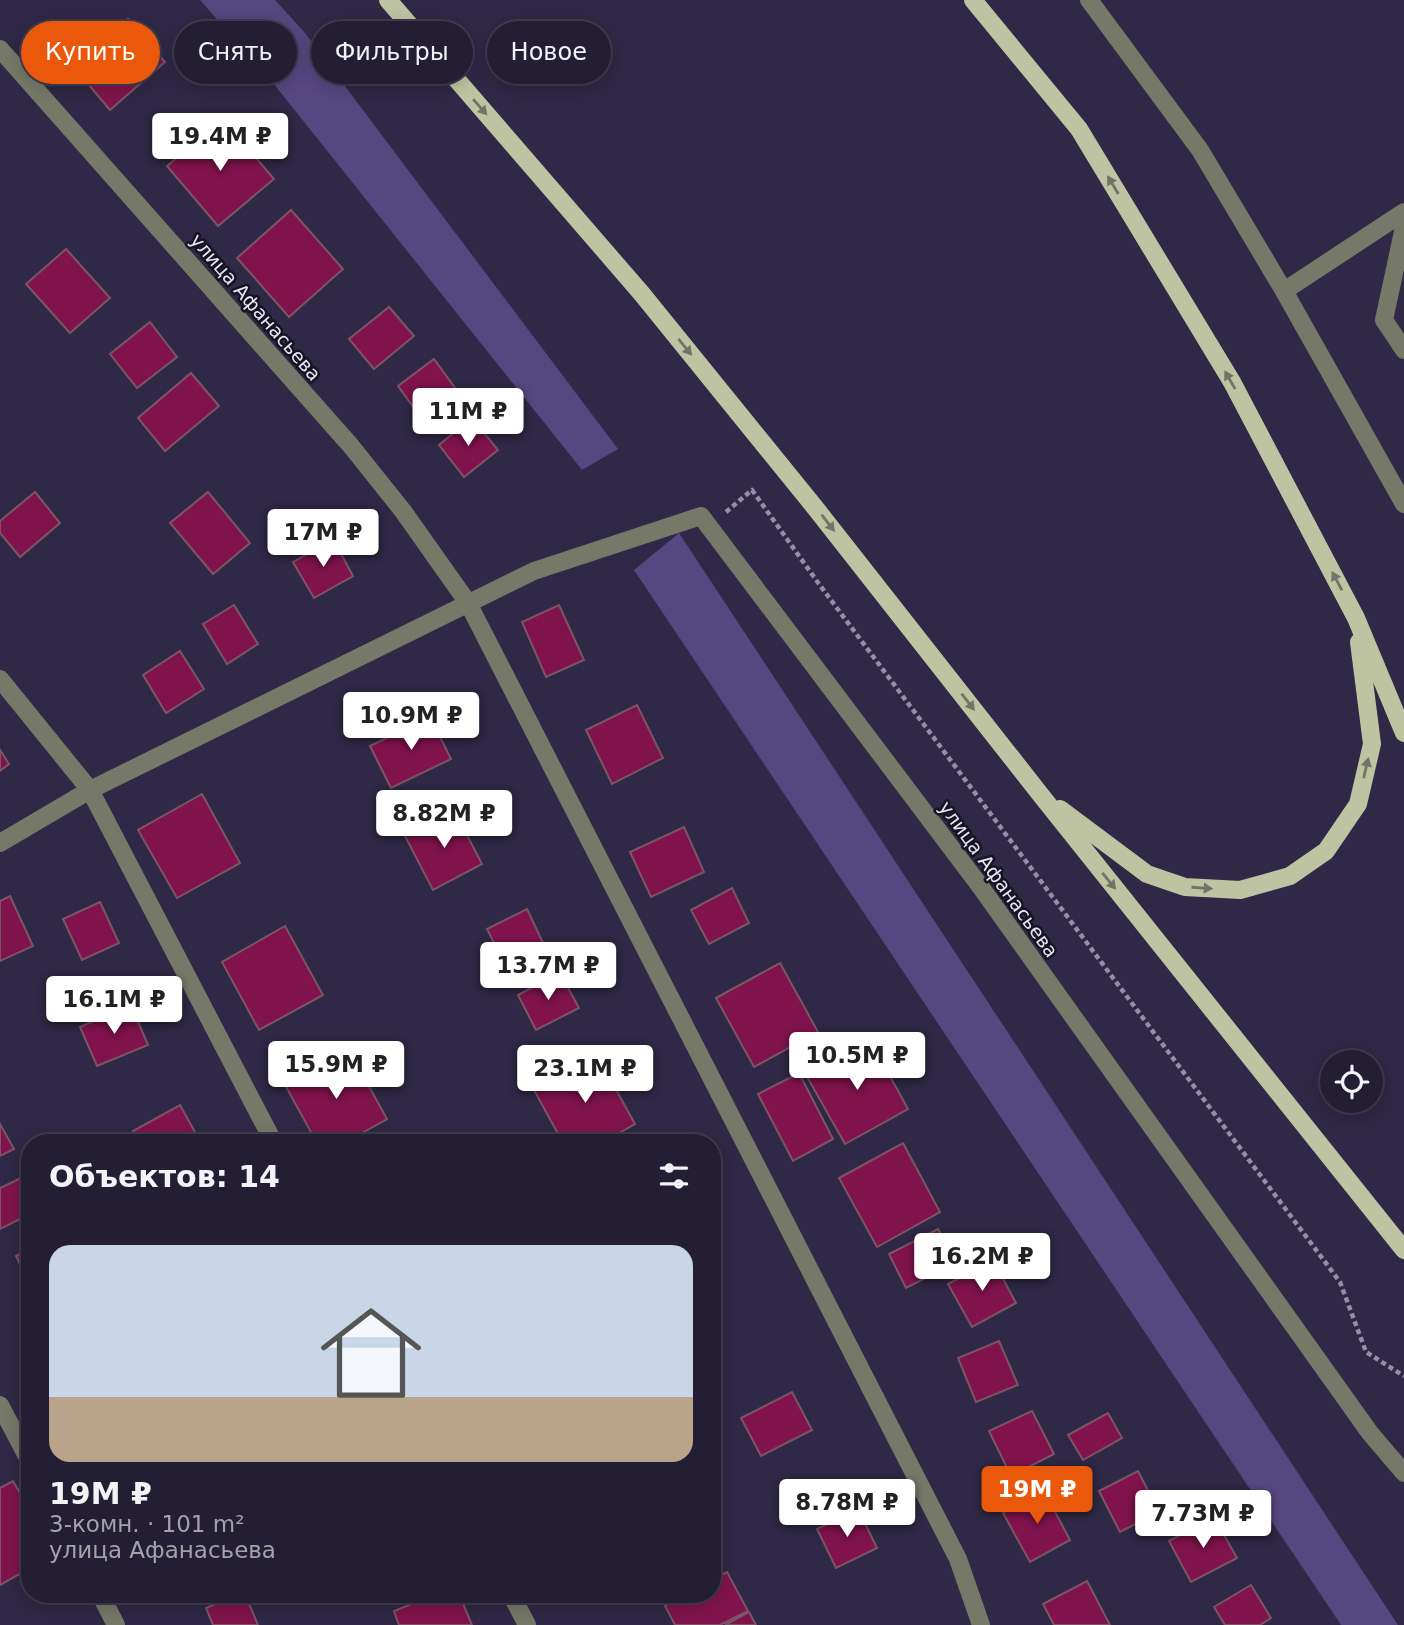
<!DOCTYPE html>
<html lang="ru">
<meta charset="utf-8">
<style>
body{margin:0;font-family:"DejaVu Sans",sans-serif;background:#2f2b40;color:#f1f3f6;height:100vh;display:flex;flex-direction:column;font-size:26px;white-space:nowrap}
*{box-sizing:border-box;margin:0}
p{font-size:23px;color:#a3a2ac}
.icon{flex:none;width:38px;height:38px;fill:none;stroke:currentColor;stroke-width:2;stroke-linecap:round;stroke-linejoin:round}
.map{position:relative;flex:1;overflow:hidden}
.drawer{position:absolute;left:21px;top:1134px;width:700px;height:469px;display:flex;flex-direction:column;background:#231e34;border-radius:28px;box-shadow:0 4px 18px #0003,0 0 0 2px #403c4f}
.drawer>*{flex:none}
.hud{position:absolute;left:21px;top:21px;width:700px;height:63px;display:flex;gap:14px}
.fabs{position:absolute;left:1320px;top:1050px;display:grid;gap:14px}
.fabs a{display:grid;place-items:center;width:63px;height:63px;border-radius:50%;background:#231e34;box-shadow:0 4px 18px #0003,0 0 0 2px #403c4f;font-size:35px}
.price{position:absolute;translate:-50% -60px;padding:0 16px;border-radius:7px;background:#fff;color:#222;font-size:23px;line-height:46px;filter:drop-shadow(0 2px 4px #0008)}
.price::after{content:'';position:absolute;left:50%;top:42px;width:21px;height:16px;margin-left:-10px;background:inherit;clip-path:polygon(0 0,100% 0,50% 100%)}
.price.active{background:#ea580c;color:#fff}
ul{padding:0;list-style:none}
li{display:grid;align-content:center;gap:14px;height:371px;padding:0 28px}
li+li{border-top:2px solid #403c4f}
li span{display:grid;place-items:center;height:217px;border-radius:21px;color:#555}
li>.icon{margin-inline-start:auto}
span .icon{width:126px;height:126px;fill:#fffc;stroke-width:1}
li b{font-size:30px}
h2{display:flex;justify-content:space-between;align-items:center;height:84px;padding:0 28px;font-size:30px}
.tag{padding:0 24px;border-radius:32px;background:#231e34;box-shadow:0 4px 18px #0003,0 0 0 2px #403c4f;font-size:24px;line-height:63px}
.tag.active{background:#ea580c;color:#fff}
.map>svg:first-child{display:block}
.green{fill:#55477f}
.building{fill:#80134d;stroke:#7b5564;stroke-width:2}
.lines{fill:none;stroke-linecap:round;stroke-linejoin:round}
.path{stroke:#948fa8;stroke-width:4.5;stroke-dasharray:5 3.5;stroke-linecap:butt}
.minor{stroke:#767868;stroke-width:18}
.major{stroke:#bec3a1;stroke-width:18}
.oneway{fill:#737467}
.labels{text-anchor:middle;stroke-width:5;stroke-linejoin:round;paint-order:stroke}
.street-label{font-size:19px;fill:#eae6fa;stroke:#171421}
</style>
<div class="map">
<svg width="1404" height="1625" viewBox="0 0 1404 1625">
<rect width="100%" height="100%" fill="#2f2846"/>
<g class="green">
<polygon points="200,0 275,0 305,33 618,449 582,470 265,73"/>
<polygon points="679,533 1398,1625 1341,1625 634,570"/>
</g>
<g class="building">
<polygon points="128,19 165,62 110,110 73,66"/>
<polygon points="223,119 274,179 218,226 167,166"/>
<polygon points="291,210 343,269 289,317 237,258"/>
<polygon points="66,249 110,298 70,333 26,284"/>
<polygon points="389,307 414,336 374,369 349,339"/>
<polygon points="150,322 177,357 137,388 110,354"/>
<polygon points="434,359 458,392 422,419 398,386"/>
<polygon points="191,373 219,406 165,451 138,418"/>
<polygon points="472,418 498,450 464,477 439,445"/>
<polygon points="35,492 60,523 20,557 0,533 0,521"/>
<polygon points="208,492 250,543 213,574 170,523"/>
<polygon points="333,539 353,576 314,598 293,562"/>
<polygon points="234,605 258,644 227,664 203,624"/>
<polygon points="559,605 584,660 546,677 522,622"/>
<polygon points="180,651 204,689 166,713 143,675"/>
<polygon points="637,705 663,758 612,784 586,730"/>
<polygon points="430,717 451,759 391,788 370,746"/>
<polygon points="0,750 9,764 0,771"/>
<polygon points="202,794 240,863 177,898 138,830"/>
<polygon points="454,810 482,864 433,890 405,836"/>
<polygon points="684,827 704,872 651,897 630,852"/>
<polygon points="732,888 749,923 709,944 691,910"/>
<polygon points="10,896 33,946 0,961 0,901"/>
<polygon points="100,902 119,943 82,960 63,919"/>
<polygon points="527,909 545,947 506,967 487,929"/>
<polygon points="285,926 323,995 259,1030 222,962"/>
<polygon points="780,963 818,1032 754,1067 716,998"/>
<polygon points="560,973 579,1008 536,1030 518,995"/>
<polygon points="131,1005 148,1045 97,1066 80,1027"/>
<polygon points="870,1040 908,1109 845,1144 806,1075"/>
<polygon points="349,1050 387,1119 344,1143 317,1143 285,1085"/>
<polygon points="597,1055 635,1124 601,1143 563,1143 534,1090"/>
<polygon points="799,1073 833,1139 793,1161 758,1094"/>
<polygon points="180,1105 201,1143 139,1143 133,1131"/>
<polygon points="0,1124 14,1149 0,1156"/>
<polygon points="903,1143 940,1212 877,1247 839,1178"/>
<polygon points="27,1175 30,1180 30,1214 0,1229 0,1188"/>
<polygon points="938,1229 955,1263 906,1288 889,1254"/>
<polygon points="30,1249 30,1285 16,1256"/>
<polygon points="993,1260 1016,1303 972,1327 948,1284"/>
<polygon points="999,1341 1018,1385 976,1402 958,1358"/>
<polygon points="792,1392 812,1430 761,1456 741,1418"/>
<polygon points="1032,1411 1054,1454 1011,1476 989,1431"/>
<polygon points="1108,1413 1122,1438 1083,1460 1068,1435"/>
<polygon points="1138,1471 1159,1512 1120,1532 1099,1491"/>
<polygon points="13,1481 30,1510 30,1529 23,1532 30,1544 30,1568 0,1585 0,1488"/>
<polygon points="1044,1491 1070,1540 1030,1562 1003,1513"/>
<polygon points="858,1509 877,1548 836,1568 817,1529"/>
<polygon points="1214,1517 1237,1558 1191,1582 1169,1541"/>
<polygon points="727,1572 748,1611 720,1625 675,1625 665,1606 686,1594 712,1594 712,1580"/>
<polygon points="1087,1581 1110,1625 1054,1625 1043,1604"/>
<polygon points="1251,1585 1271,1618 1260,1625 1225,1625 1214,1607"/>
<polygon points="239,1594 245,1594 258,1625 213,1625 206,1608"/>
<polygon points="436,1594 459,1594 472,1625 399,1625 394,1611"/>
<polygon points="749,1612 756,1625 725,1625"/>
</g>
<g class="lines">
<polyline class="path" points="726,512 752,490 819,584 1340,1282 1366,1352 1404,1376"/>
<g class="minor">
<polyline points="1089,0 1200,150 1284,291 1404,504"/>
<polyline points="0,49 351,446 403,511 468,603 958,1559 981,1625"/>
<polyline points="1404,227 1384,320 1404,350"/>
<polyline points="1284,291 1404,212"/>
<polyline points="0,679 90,790 274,1143"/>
<polyline points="0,843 90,790 534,571 701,516 980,886 1370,1433 1404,1473"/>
<polyline points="0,1405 30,1462"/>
<polyline points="100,1594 116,1625"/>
<polyline points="511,1594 527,1625"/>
</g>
<g class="major">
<polyline points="388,0 642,294 817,510 1040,794 1404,1250"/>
<polyline points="973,0 1079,129 1232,382 1356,618 1404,733"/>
<polyline points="1060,809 1147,874 1185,887 1240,890 1290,876 1326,851 1358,804 1372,744 1359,642"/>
</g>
</g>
<defs><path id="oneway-solid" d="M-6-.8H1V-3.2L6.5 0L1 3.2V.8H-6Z" transform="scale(1.75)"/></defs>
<g class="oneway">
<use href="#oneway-solid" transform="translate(480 107) rotate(49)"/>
<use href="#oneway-solid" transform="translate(1113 185) rotate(-121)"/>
<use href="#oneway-solid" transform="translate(685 347) rotate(51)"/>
<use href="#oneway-solid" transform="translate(1230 380) rotate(-120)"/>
<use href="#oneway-solid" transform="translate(828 523) rotate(52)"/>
<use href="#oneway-solid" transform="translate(1337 581) rotate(-118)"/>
<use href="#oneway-solid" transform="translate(968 702) rotate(52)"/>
<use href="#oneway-solid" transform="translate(1366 768) rotate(-77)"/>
<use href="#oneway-solid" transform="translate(1109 881) rotate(51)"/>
<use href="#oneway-solid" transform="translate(1202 888) rotate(4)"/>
</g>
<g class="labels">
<g class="street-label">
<text transform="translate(256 307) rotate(49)" y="7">улица Афанасьева</text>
<text transform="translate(999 879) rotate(54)" y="7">улица Афанасьева</text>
</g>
</g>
</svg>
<div class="fabs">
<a><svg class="icon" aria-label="locate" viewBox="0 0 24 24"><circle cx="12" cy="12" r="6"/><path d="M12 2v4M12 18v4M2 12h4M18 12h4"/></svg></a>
</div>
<b class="price" style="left:220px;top:173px">19.4M ₽</b>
<b class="price" style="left:468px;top:448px">11M ₽</b>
<b class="price" style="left:323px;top:569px">17M ₽</b>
<b class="price" style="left:411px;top:752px">10.9M ₽</b>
<b class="price" style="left:444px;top:850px">8.82M ₽</b>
<b class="price" style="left:548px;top:1002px">13.7M ₽</b>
<b class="price" style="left:114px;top:1036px">16.1M ₽</b>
<b class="price" style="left:857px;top:1092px">10.5M ₽</b>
<b class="price" style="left:336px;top:1101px">15.9M ₽</b>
<b class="price" style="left:585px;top:1105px">23.1M ₽</b>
<b class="price" style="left:982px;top:1293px">16.2M ₽</b>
<b class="price active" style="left:1037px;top:1526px">19M ₽</b>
<b class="price" style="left:847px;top:1539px">8.78M ₽</b>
<b class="price" style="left:1203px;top:1550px">7.73M ₽</b>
<div class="hud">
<a class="tag active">Купить</a>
<a class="tag">Снять</a>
<a class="tag">Фильтры</a>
<a class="tag">Новое</a>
</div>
<section class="drawer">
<h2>Объектов: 14<svg class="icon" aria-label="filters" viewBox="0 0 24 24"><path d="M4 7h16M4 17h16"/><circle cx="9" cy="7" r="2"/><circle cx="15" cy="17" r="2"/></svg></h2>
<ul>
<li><span style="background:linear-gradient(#c9d6e8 70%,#b9a48a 0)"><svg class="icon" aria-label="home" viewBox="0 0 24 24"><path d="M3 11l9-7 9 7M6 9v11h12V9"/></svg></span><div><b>19M ₽</b><p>3-комн. · 101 m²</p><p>улица Афанасьева</p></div></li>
</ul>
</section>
</div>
